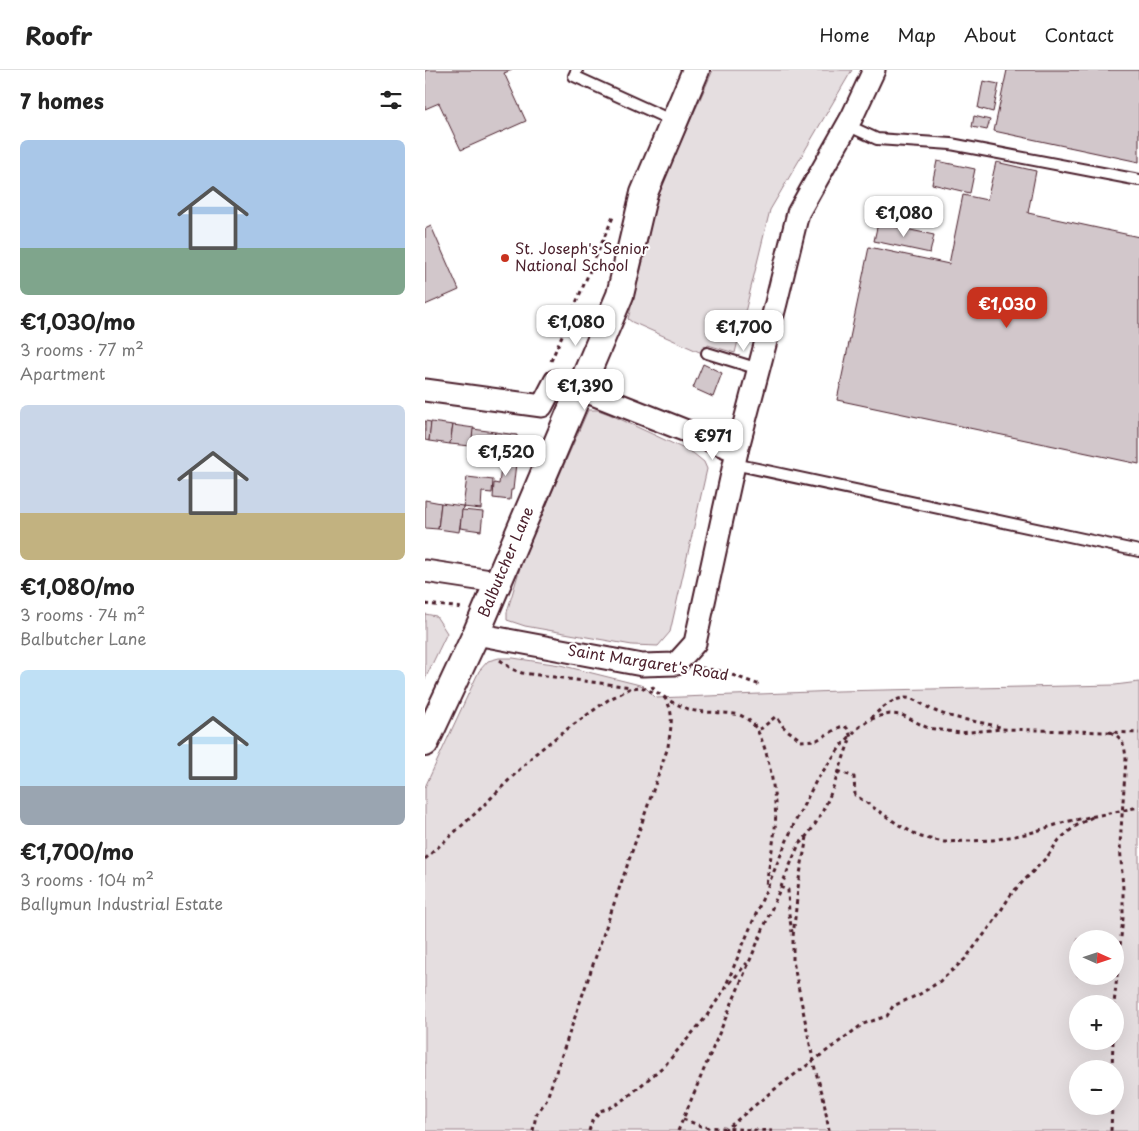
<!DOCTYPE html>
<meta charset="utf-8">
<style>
body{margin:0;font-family:"Playpen Sans",sans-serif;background:#f2f2f2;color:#222;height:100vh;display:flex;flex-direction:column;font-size:19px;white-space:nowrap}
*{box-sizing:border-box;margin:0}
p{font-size:16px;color:#767676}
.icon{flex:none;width:28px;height:28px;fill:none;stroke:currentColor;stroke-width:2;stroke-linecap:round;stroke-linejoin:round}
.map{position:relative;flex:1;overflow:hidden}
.sheet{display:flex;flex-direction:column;background:#fff;width:425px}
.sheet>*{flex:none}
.needle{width:32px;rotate:93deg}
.buttons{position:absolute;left:644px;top:860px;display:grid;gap:10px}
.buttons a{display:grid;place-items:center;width:55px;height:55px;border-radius:50%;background:#fff;box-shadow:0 5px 20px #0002;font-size:25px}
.price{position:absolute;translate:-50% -42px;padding:0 11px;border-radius:10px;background:#fff;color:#222;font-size:16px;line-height:32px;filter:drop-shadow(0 1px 2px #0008)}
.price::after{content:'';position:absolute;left:50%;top:30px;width:15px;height:11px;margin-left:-8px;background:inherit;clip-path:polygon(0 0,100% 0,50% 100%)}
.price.on{background:#c8321e;color:#fff}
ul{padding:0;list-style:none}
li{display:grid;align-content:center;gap:10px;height:265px;padding:0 20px}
li span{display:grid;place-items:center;height:155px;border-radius:8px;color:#555}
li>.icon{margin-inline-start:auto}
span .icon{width:90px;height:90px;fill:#fffc;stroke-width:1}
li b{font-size:21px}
h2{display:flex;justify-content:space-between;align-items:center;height:60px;padding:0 20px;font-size:21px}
header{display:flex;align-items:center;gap:30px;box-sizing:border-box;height:70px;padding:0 25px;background:#fff;border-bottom:1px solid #e0e0e0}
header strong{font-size:24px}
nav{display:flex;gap:28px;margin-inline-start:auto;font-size:18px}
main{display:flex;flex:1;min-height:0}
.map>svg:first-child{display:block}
.green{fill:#e5dee0;stroke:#987e86;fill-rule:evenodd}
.building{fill:#d2c7cb;stroke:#4a1f2b}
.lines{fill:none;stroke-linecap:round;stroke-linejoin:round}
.service-casing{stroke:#4a1f2b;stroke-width:14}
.minor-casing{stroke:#4a1f2b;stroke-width:25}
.tertiary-casing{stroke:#4a1f2b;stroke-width:30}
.path{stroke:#4a1f2b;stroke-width:3;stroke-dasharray:4 4;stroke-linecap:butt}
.service{stroke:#fff;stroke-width:10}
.minor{stroke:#fff;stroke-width:21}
.tertiary{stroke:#fff;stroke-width:26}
.poi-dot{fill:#c8321e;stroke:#fff;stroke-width:2}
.labels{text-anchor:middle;stroke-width:4;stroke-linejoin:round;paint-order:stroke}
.poi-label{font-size:15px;fill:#4a1f2b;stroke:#fff;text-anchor:start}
.street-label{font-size:15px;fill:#4a1f2b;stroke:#fff}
</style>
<header>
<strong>Roofr</strong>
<nav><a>Home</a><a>Map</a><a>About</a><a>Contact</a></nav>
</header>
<main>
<section class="sheet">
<h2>7 homes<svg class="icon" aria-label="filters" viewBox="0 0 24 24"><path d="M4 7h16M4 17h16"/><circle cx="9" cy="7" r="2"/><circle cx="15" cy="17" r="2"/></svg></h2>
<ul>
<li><span style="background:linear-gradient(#a9c7e8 70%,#7fa58c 0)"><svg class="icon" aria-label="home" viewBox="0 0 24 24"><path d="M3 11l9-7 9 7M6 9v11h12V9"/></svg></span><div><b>€1,030/mo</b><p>3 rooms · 77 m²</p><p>Apartment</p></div></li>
<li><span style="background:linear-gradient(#c9d6e8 70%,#c2b280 0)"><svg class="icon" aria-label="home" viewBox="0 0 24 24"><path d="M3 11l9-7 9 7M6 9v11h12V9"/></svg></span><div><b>€1,080/mo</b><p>3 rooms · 74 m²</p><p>Balbutcher Lane</p></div></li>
<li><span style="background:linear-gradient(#bfe0f5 75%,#9aa5b1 0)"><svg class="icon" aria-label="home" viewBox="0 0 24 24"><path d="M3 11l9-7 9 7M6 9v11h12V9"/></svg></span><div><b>€1,700/mo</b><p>3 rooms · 104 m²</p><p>Ballymun Industrial Estate</p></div></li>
</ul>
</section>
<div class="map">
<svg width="714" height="1061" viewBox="0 0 714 1061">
<rect width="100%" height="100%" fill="#fff"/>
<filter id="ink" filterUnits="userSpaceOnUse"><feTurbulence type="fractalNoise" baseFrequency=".02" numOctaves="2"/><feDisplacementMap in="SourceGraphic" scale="10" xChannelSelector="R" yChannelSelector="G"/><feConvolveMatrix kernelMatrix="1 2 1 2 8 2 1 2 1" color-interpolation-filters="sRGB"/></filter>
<g filter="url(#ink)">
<g class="green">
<polygon points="288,0 427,0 345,140 310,283 283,275 279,284 207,252 203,249 222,176 226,139"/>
<polygon points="163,340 173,340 184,344 268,383 279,392 282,399 245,562 233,576 207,575 100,556 82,550 82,542 97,491"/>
<polygon points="0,544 11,546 22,563 0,609"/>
<path d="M 74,588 L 88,588 L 135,595 L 219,616 L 231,628 L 413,621 L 690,615 L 714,612 L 714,1061 L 0,1061 L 0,717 L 54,601 L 63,591 ZM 652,869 L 690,869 L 690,906 L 652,906 ZM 652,934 L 690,934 L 690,971 L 652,971 ZM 652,999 L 690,999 L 690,1036 L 652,1036 Z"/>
</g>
<g class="building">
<polygon points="2,0 87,0 79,3 101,51 36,80 14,33 0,39 0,1"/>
<polygon points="582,0 714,0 714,92 569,61"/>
<polygon points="558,11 574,14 568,42 553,38"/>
<polygon points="549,46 565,50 562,60 547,57"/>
<polygon points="512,91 550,99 545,123 507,114"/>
<polygon points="571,92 611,101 603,143 714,167 714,394 412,330 444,177 524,194 538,125 562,130"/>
<polygon points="453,153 509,165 505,183 449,171"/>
<polygon points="6,156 34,220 0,235 0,159"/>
<polygon points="278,294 297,303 288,327 268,318"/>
<polygon points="0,351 6,352 4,371 0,370"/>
<polygon points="6,352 28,355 25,374 4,371"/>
<polygon points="28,355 49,358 46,376 25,374"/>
<polygon points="48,359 70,362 68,381 46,378"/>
<polygon points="70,362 92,365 92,369 94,370 92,384 68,381"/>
<polygon points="78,382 92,384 88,420 86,420 85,430 68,428 69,413 74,414"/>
<polygon points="42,407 68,410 67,423 57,422 56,439 38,437"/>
<polygon points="0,430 16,433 13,459 0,458"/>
<polygon points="16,433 38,436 34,462 13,459"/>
<polygon points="37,440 58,442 56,461 35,458"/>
</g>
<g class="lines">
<g class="service-casing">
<g id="service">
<polyline points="152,0 149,6 248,51"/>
<polyline points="422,55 452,69 526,74 714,110"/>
<polyline points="282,283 334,299"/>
<polyline points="309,394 714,481"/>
</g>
</g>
<g class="minor-casing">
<g id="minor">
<polyline points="155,319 312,381"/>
<polyline points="0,320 117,336 130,311"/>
<polyline points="0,501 72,512"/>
<polyline points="51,564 217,595 251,594 270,573 312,381 351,233 373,143 427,47 449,0"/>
</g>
</g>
<g class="tertiary-casing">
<polyline id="tertiary" points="0,673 51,564 195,225 219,123 271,0"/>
</g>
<g class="path">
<polyline points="126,291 188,147"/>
<polyline points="0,534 39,538"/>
<polyline points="75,590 87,599 97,603 206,617"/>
<polyline points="276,598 296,601 335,615"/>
<path d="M 227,616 C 230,625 261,640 271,641 C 285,643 301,642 315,645 C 321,648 326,651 330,657 C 344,677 353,733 350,758 C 348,777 344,796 341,815"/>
<path d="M 446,648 C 454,640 467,629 479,628 C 489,627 500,637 510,641 C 531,650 555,651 578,658"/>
<path d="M 685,662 C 698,667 700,677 701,689 L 695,774 L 698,819 L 698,848 L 689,934"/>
<polyline points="413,701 429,707 430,725 474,755 496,767 519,772 568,770 605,763 640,752 714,737"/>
<polyline points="382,767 374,809 368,867 368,891 390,999 398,1026 404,1061"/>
<polyline points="0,789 54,740 110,684 138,662 183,630 206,618 216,617 230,623"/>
<polyline points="355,817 363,820 364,844 367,862"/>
<polyline points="299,920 368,756 391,711 416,676 433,658 444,650 455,646 465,644 477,645 503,658 535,663 577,659 714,663"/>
<polyline points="687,999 688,971"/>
<polyline points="258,1049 278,1057 347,1061"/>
<path d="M 108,1061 L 111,1045 L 121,1031 L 243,677 C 245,660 251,642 239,627"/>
<polyline points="164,1061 167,1051 175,1041 189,1036 206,1024 241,994 281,947 299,920 322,893"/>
<path d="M 253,1061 L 374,774 C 403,746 412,703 426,667 L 422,658 L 419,656 L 415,657 L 392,670 L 376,671 C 368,662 358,661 353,648 L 350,647 L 337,658 L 331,660"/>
<polyline points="299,1061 346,1022 438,954 462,946 468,936 495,924 514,912 540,889 568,853 587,823 622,787 634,770 649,757 669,746"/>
<polyline points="686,1061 687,1036"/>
</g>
<use href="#service" class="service"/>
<use href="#minor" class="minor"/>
<use href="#tertiary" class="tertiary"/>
</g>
</g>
<circle class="poi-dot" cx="80" cy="188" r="5"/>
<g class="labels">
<g class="poi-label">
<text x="90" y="184">St. Joseph's Senior<tspan x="90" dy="17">National School</tspan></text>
</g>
<g class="street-label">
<text transform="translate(81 492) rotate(-67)" y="5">Balbutcher Lane</text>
<text transform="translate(223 593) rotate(9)" y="5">Saint Margaret's Road</text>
</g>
</g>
</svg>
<div class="buttons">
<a><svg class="needle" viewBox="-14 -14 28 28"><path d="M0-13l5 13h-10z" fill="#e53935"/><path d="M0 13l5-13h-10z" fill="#767676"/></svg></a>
<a>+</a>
<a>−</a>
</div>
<b class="price" style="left:479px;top:168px">€1,080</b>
<b class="price on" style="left:582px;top:259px">€1,030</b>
<b class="price" style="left:151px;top:277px">€1,080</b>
<b class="price" style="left:319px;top:282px">€1,700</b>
<b class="price" style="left:160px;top:341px">€1,390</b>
<b class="price" style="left:288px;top:391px">€971</b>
<b class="price" style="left:81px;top:407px">€1,520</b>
</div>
</main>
